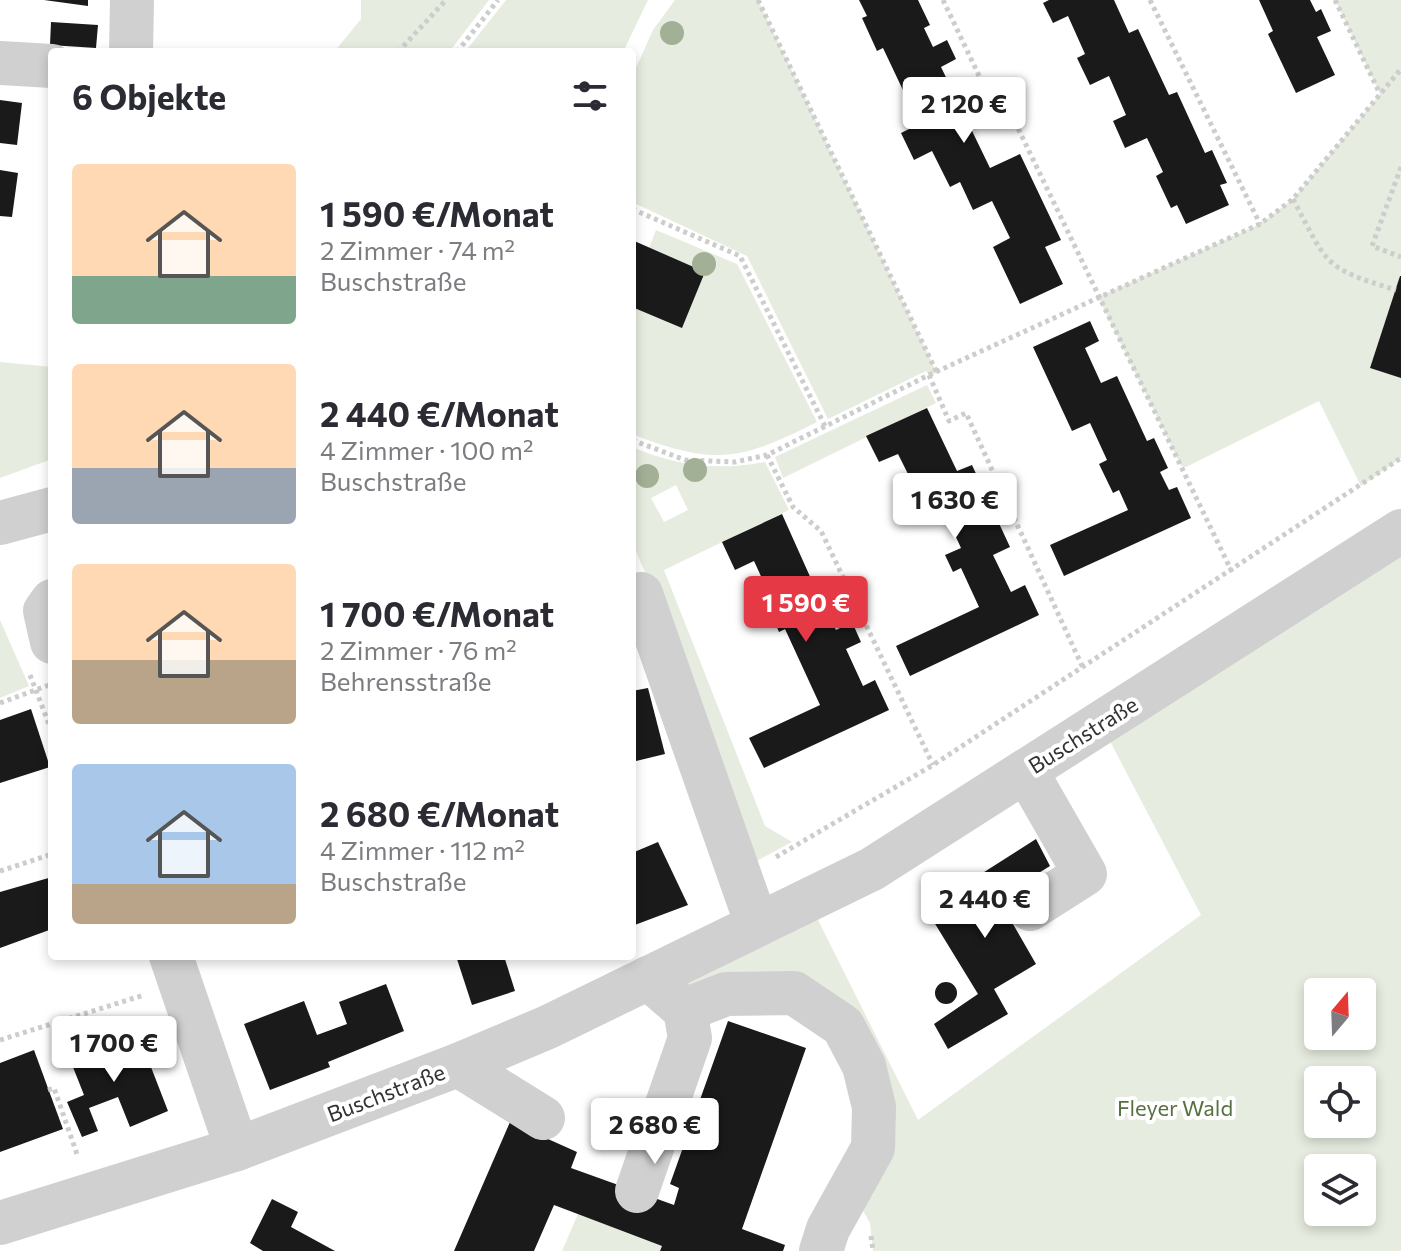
<!DOCTYPE html>
<html lang="de">
<meta charset="utf-8">
<style>
body{margin:0;font-family:Commissioner,sans-serif;background:#f2f2f3;color:#2b2b33;height:100vh;display:flex;flex-direction:column;font-size:30px;white-space:nowrap}
*{box-sizing:border-box;margin:0}
p{font-size:26px;color:#7c7c81}
.icon{flex:none;width:44px;height:44px;fill:none;stroke:currentColor;stroke-width:2;stroke-linecap:round;stroke-linejoin:round}
.map{position:relative;flex:1;overflow:hidden}
.panel{position:absolute;left:48px;top:48px;width:588px;height:912px;display:flex;flex-direction:column;background:#fff;border-radius:8px;box-shadow:0 4px 12px #0003}
.panel>*{flex:none}
.needle{width:52px;rotate:19deg}
.buttons{position:absolute;left:1304px;top:978px;display:grid;gap:16px}
.buttons a{display:grid;place-items:center;width:72px;height:72px;border-radius:8px;background:#fff;box-shadow:0 4px 12px #0003;font-size:40px}
.price{position:absolute;translate:-50% -68px;padding:0 18px;border-radius:8px;background:#fff;color:#222;font-size:26px;line-height:52px;filter:drop-shadow(0 2px 4px #0008)}
.price::after{content:'';position:absolute;left:50%;top:48px;width:24px;height:18px;margin-left:-12px;background:inherit;clip-path:polygon(0 0,100% 0,50% 100%)}
.price.selected{background:#e63946;color:#fff}
ul{padding:0;list-style:none}
li{display:flex;align-items:center;gap:24px;height:200px;padding:0 24px}
li span{display:grid;place-items:center;flex:none;width:224px;height:160px;border-radius:8px;color:#555}
li>.icon{margin-inline-start:auto}
span .icon{width:96px;height:96px;fill:#fffc;stroke-width:1}
li b{font-size:34px}
h2{display:flex;justify-content:space-between;align-items:center;height:96px;padding:0 24px;font-size:34px}
.map>svg:first-child{display:block}
.green{fill:#e6ecdf;fill-rule:evenodd}
.building{fill:#1a1a1a}
.lines{fill:none;stroke-linecap:round;stroke-linejoin:round}
.path{stroke:#cdcdcd;stroke-width:5;stroke-dasharray:4 4;stroke-linecap:butt}
.minor{stroke:#d0d0d0;stroke-width:44}
.tree{fill:#a2b095}
.labels{text-anchor:middle;stroke-width:8;stroke-linejoin:round;paint-order:stroke}
.street-label{font-size:22px;fill:#333;stroke:#fff}
.park-label{font-size:22px;fill:#56703f;stroke:#fff}
</style>
<div class="map">
<svg width="1401" height="1251" viewBox="0 0 1401 1251">
<rect width="100%" height="100%" fill="#fff"/>
<g class="green">
<polygon points="361,0 489,0 449,52 334,52 361,19"/>
<polygon points="506,0 648,0 623,52 465,52"/>
<polygon points="675,0 758,0 937,373 929,375 926,371 828,419 747,256 632,202 632,77 653,30"/>
<polygon points="1335,0 1401,0 1401,274 1370,368 1401,378 1401,458 1361,486 1319,401 1186,467 1181,466 1098,297 1260,224 1293,199 1380,94"/>
<path d="M 656,230 L 737,264 L 817,422 C 740,461 714,466 632,434 L 632,307 L 682,327 L 705,273 L 649,248 Z"/>
<polygon points="0,362 52,367 52,459 0,478"/>
<polygon points="927,385 936,403 783,478 775,457"/>
<path d="M 632,447 C 677,466 717,471 765,462 L 789,510 L 664,570 L 765,826 L 792,842 L 745,867 L 647,577 L 632,542 ZM 676,485 L 688,510 L 664,522 L 651,498 Z"/>
<path d="M 1401,531 L 1401,1251 L 873,1251 L 870,1223 L 850,1188 L 873,1148 L 843,1026 L 726,994 L 648,978 L 808,900 L 918,1120 L 1201,915 L 1101,724 ZM 1318,992 L 1362,992 L 1362,1036 L 1318,1036 ZM 1318,1080 L 1362,1080 L 1362,1124 L 1318,1124 ZM 1318,1168 L 1362,1168 L 1362,1212 L 1318,1212 Z"/>
<polygon points="0,620 29,686 0,698"/>
<polygon points="578,1214 662,1246 660,1251 562,1251"/>
</g>
<g class="building">
<polygon points="44,0 88,0 88,6"/>
<polygon points="859,0 918,0 930,25 924,28 933,47 947,40 956,59 941,67 990,168 1020,154 1061,240 1045,247 1063,284 1020,304 993,247 1010,238 992,201 973,210 960,182 950,187 932,151 914,160 901,133 919,124 883,48 877,51 862,18 867,16"/>
<polygon points="1049,0 1114,0 1129,33 1138,29 1169,95 1177,92 1205,153 1212,150 1227,183 1220,185 1229,205 1186,224 1177,205 1171,208 1156,176 1163,172 1147,138 1125,148 1113,121 1126,115 1109,76 1090,85 1077,58 1085,54 1068,16 1053,23 1043,3"/>
<polygon points="1259,0 1310,0 1316,12 1321,9 1331,31 1317,37 1335,75 1296,93 1268,34 1273,31"/>
<polygon points="51,22 98,25 96,48 50,45"/>
<polygon points="0,100 22,103 17,145 0,143"/>
<polygon points="0,170 18,173 12,217 0,216"/>
<polygon points="632,240 705,272 682,328 632,307"/>
<polygon points="1400,276 1401,276 1401,378 1370,368"/>
<polygon points="1090,321 1099,341 1085,348 1101,383 1117,376 1147,441 1154,438 1168,468 1160,472 1169,490 1177,487 1191,518 1064,576 1050,545 1128,510 1119,490 1113,493 1099,464 1107,460 1090,423 1072,431 1033,347"/>
<polygon points="927,408 957,471 972,465 1010,547 993,555 1011,592 1025,585 1039,615 910,676 896,646 979,607 961,568 953,572 945,555 961,548 943,509 920,520 909,494 916,490 898,454 879,462 866,436"/>
<polygon points="782,514 812,581 820,577 834,607 826,610 836,630 852,622 861,642 846,649 863,686 875,680 889,710 764,768 749,738 820,705 785,629 779,632 766,602 772,600 754,561 735,570 722,542"/>
<polygon points="648,688 665,754 632,762 632,691"/>
<polygon points="31,709 50,767 0,783 0,720"/>
<polygon points="1036,839 1050,866 998,898 1036,964 994,989 1008,1014 948,1049 934,1024 978,994 926,909"/>
<polygon points="658,842 688,905 632,926 632,853"/>
<polygon points="52,877 52,929 0,948 0,892"/>
<polygon points="456,956 504,956 515,991 472,1005"/>
<circle cx="946" cy="993" r="11"/>
<polygon points="386,984 404,1031 328,1062 330,1067 270,1090 244,1024 304,1001 317,1035 347,1024 339,1002"/>
<polygon points="728,1021 806,1048 742,1229 785,1245 783,1251 660,1251 662,1246 554,1205 534,1251 454,1251 510,1122 577,1152 571,1168 674,1205 679,1188 670,1184"/>
<polygon points="105,1038 109,1047 124,1040 130,1054 144,1049 168,1111 130,1127 118,1097 89,1108 98,1131 82,1137 67,1102 84,1095 67,1052"/>
<polygon points="34,1050 63,1129 0,1152 0,1063"/>
<polygon points="272,1199 298,1212 291,1227 335,1251 263,1251 250,1243"/>
</g>
<g class="lines">
<g class="path">
<polyline points="758,0 937,373"/>
<polyline points="943,0 993,105 1014,120 1232,572"/>
<polyline points="1150,0 1260,224"/>
<polyline points="1335,0 1380,94"/>
<polyline points="398,52 446,0"/>
<polyline points="457,52 498,0"/>
<polyline points="1401,167 1372,246 1401,257"/>
<path d="M 1293,199 C 1328,265 1323,268 1396,290"/>
<polyline points="632,209 740,256 825,426"/>
<polyline points="929,375 949,421 966,413 1083,668"/>
<polyline points="632,440 685,460 735,462 767,455 929,375 1260,224 1293,199 1401,69"/>
<polyline points="767,455 793,507 821,531 933,765"/>
<polyline points="30,675 52,732"/>
<polyline points="0,703 52,684"/>
<polyline points="776,857 933,765 1401,458"/>
<polyline points="0,871 52,854"/>
<polyline points="0,1040 144,995"/>
<polyline points="48,1090 54,1088 78,1157"/>
<polyline points="871,1236 873,1251"/>
</g>
<g class="minor">
<polyline points="131,52 132,0"/>
<polyline points="0,63 52,66"/>
<polyline points="0,523 52,509"/>
<polyline points="641,594 757,925"/>
<polyline points="52,601 45,611 52,642"/>
<polyline points="1026,771 1085,874 1030,909"/>
<polyline points="171,956 237,1149"/>
<polyline points="648,978 685,1010 726,994 794,993 843,1026 864,1066 874,1107 873,1148 828,1229 821,1251"/>
<polyline points="458,1065 543,1118"/>
<polyline points="637,1191 690,1038 685,1010"/>
<polyline points="0,1223 237,1149 458,1065 548,1027 872,869 1401,531"/>
</g>
</g>
<g class="tree">
<circle cx="672" cy="33" r="12"/>
<circle cx="704" cy="264" r="12"/>
<circle cx="695" cy="470" r="12"/>
<circle cx="647" cy="476" r="12"/>
</g>
<g class="labels">
<g class="street-label">
<text transform="translate(1083 735) rotate(-32)" y="8">Buschstraße</text>
<text transform="translate(386 1093) rotate(-21)" y="8">Buschstraße</text>
</g>
<g class="park-label">
<text x="1175" y="1116">Fleyer Wald</text>
</g>
</g>
</svg>
<div class="buttons">
<a><svg class="needle" viewBox="-14 -14 28 28"><path d="M0-13l5 13h-10z" fill="#e53935"/><path d="M0 13l5-13h-10z" fill="#7c7c81"/></svg></a>
<a><svg class="icon" aria-label="locate" viewBox="0 0 24 24"><circle cx="12" cy="12" r="6"/><path d="M12 2v4M12 18v4M2 12h4M18 12h4"/></svg></a>
<a><svg class="icon" aria-label="layers" viewBox="0 0 24 24"><path d="M12 4l9 5-9 5-9-5zM3 14l9 5 9-5"/></svg></a>
</div>
<b class="price" style="left:964px;top:145px">2 120 €</b>
<b class="price" style="left:955px;top:541px">1 630 €</b>
<b class="price selected" style="left:806px;top:644px">1 590 €</b>
<b class="price" style="left:985px;top:940px">2 440 €</b>
<b class="price" style="left:114px;top:1084px">1 700 €</b>
<b class="price" style="left:655px;top:1166px">2 680 €</b>
<section class="panel">
<h2>6 Objekte<svg class="icon" aria-label="filters" viewBox="0 0 24 24"><path d="M4 7h16M4 17h16"/><circle cx="9" cy="7" r="2"/><circle cx="15" cy="17" r="2"/></svg></h2>
<ul>
<li><span style="background:linear-gradient(#ffd9b3 70%,#7fa58c 0)"><svg class="icon" aria-label="home" viewBox="0 0 24 24"><path d="M3 11l9-7 9 7M6 9v11h12V9"/></svg></span><div><b>1 590 €/Monat</b><p>2 Zimmer · 74 m²</p><p>Buschstraße</p></div></li>
<li><span style="background:linear-gradient(#ffd9b3 65%,#9aa5b1 0)"><svg class="icon" aria-label="home" viewBox="0 0 24 24"><path d="M3 11l9-7 9 7M6 9v11h12V9"/></svg></span><div><b>2 440 €/Monat</b><p>4 Zimmer · 100 m²</p><p>Buschstraße</p></div></li>
<li><span style="background:linear-gradient(#ffd9b3 60%,#b9a48a 0)"><svg class="icon" aria-label="home" viewBox="0 0 24 24"><path d="M3 11l9-7 9 7M6 9v11h12V9"/></svg></span><div><b>1 700 €/Monat</b><p>2 Zimmer · 76 m²</p><p>Behrensstraße</p></div></li>
<li><span style="background:linear-gradient(#a9c7e8 75%,#b9a48a 0)"><svg class="icon" aria-label="home" viewBox="0 0 24 24"><path d="M3 11l9-7 9 7M6 9v11h12V9"/></svg></span><div><b>2 680 €/Monat</b><p>4 Zimmer · 112 m²</p><p>Buschstraße</p></div></li>
</ul>
</section>
</div>
